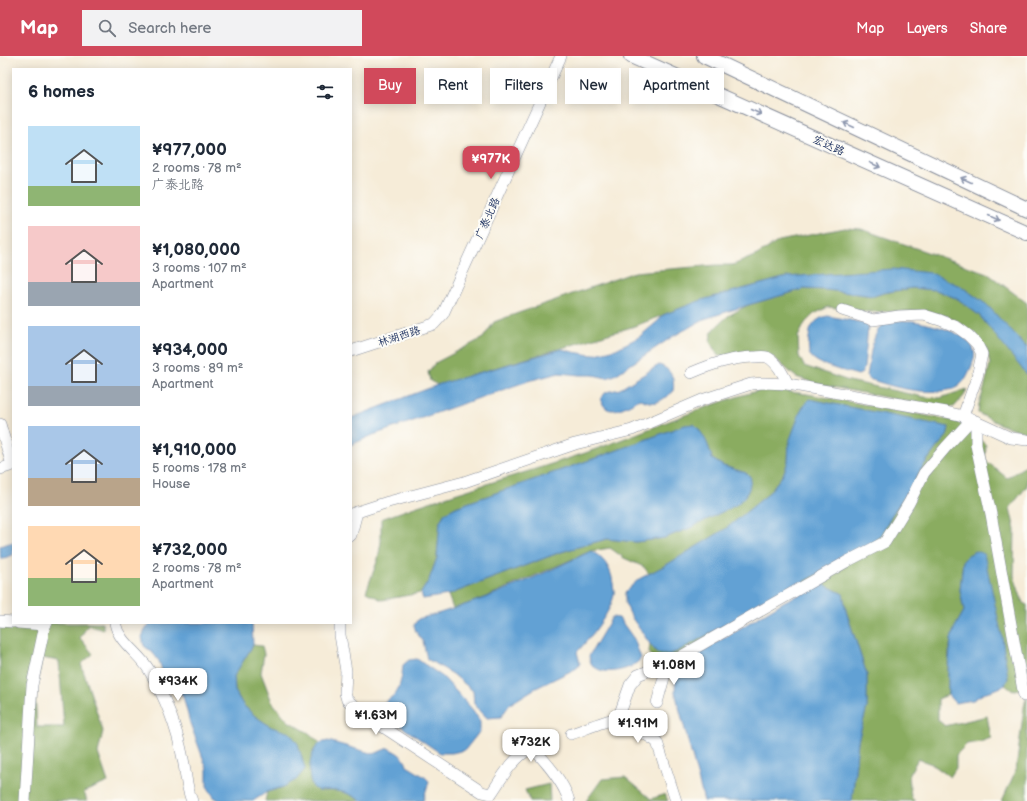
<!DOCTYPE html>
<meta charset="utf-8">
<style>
body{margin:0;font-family:"Balsamiq Sans","LXGW WenKai TC",sans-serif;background:#f2f2f3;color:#1f2937;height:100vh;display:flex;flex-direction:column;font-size:15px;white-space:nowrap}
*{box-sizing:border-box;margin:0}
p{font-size:13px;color:#747a83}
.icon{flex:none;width:22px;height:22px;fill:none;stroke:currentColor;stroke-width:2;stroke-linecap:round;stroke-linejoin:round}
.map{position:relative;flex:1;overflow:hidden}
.details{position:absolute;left:12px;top:12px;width:340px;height:556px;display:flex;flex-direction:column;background:#fff;border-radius:0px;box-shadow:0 2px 10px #0003}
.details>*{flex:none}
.banner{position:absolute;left:364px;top:12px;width:380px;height:36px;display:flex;gap:8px}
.price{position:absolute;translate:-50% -34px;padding:0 9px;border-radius:8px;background:#fff;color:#222;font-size:13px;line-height:26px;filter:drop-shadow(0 1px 2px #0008)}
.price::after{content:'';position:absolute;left:50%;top:24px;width:12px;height:9px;margin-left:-6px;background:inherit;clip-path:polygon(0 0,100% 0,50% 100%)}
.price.active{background:#d1495b;color:#fff}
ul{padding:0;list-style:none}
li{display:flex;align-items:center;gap:12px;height:100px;padding:0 16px}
li span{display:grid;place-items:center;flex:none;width:112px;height:80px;border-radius:0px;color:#555}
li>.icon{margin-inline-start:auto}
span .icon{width:48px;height:48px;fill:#fffc;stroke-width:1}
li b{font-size:17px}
h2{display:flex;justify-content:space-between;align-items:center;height:48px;padding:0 16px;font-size:17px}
.tag{padding:0 14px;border-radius:0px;background:#fff;box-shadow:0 2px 10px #0003;font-size:14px;line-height:36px}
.tag.active{background:#d1495b;color:#fff}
header{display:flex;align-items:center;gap:24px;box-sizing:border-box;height:56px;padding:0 20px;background:#d1495b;color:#fff}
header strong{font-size:19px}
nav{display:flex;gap:22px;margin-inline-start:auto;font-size:14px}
.search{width:280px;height:36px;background:#f2f2f3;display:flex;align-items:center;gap:10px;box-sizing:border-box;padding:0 14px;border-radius:0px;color:#747a83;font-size:15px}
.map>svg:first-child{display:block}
.forest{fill:#8aac61;stroke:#526e60;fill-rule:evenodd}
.water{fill:#62a1d4;stroke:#3e6899}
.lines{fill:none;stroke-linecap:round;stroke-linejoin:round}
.minor-casing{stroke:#888e9b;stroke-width:12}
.major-casing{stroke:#888e9b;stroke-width:16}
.minor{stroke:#fff;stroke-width:11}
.major{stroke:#fff;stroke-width:14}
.oneway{stroke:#8d97ae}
.labels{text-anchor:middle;stroke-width:4;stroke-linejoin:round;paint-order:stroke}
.street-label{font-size:11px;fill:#1b2f5e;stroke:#fdfcf7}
</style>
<header>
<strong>Map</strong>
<div class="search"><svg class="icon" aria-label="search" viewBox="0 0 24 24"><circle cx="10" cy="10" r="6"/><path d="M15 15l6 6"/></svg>Search here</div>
<nav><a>Map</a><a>Layers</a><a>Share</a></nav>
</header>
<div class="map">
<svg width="1027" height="745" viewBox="0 0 1027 745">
<rect width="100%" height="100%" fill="#fdfcf7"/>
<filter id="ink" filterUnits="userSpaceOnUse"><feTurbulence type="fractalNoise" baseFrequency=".025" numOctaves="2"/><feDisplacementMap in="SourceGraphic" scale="8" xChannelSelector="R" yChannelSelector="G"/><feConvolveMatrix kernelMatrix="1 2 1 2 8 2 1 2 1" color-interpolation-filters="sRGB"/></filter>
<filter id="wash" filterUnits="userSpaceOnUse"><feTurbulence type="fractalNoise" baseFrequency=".012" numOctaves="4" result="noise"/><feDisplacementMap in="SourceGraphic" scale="16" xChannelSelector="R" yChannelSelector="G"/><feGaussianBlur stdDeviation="0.9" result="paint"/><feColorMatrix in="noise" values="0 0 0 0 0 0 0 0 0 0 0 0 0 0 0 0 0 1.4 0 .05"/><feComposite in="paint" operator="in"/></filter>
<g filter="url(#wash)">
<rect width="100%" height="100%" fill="#f6ecd8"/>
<g class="forest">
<polygon points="845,172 861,173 987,217 1027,247 1027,292 987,249 962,231 787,221 702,244 635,270 438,329 430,325 428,316 435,307 483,282 494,266 510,260 635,216 717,209 733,209 757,199 779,185"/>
<polygon points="912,232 936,234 958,243 980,260 1018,306 1027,319 1027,377 999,368 978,357 979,348 984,333 990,308 987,294 979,283 963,269 947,260 922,255 869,256 828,251 814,258 805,267 798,281 799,300 804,310 849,325 924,341 940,342 967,333 964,340 954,351 930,350 822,329 796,321 773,301 718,300 710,286 711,278 716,271 728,260 748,249 804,233 827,234 874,240 883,237"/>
<path d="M 764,333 L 807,338 L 956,365 L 975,378 L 986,389 L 985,404 L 1007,422 L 1027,409 L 1027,430 L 1010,452 L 1015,474 L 1014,520 L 1023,547 L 1027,549 L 1027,630 L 1013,635 L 1005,629 L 1008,622 L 963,505 L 960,534 L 964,555 C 959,564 953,574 951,584 C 947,602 948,621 948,639 L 938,643 L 938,664 L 945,670 L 987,660 L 991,682 L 980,686 L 967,688 L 956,699 L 956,712 L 950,721 L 932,708 L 918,703 L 909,718 L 911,741 L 915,745 L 852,745 L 858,685 L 867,651 L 867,619 L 846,555 L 843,538 L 823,528 L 819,522 L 680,598 L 659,605 L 653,603 L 649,596 L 650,588 L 658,597 L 667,599 L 881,479 L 891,460 L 912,429 L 923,410 L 937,391 L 947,380 L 949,371 L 789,386 L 788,406 L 783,419 L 767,439 L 727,472 L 668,508 L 649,518 L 644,511 L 624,502 L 610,492 L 591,495 L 481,543 L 453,553 L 448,539 L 558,497 L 588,488 L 607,483 L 636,486 L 664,482 L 690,472 L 713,460 L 746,417 L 723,410 L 712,403 L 709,392 L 685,369 L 607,398 L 456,451 L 445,457 L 440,465 L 437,502 L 429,524 L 421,537 L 382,544 L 366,536 L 378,503 L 381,486 L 381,463 C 448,438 517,420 585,397 C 645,376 703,349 764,333 Z"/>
<path d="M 31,567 L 103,567 L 103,574 L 88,569 L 80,582 L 93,598 L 81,608 L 103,675 L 98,697 L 108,726 L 84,736 L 87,745 L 0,745 L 0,572 L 29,572 ZM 42,602 L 59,605 L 64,671 L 37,671 L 35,639 Z"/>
<path d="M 253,589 L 262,590 L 264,598 L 261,617 L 272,646 L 288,665 L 309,677 L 320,687 L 313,695 L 318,735 C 336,734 346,734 361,745 L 265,745 L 267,736 C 286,731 293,728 305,712 L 290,678 L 271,671 L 255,660 L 243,649 L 235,635 L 234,620 Z"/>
<polygon points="1027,638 1027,745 1002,745 1016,714 1024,651"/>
<polygon points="625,721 651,743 665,738 668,745 586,745 602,723"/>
<polygon points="549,728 550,745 530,745 525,734"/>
</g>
<g class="water">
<polygon points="893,213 931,217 962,231 987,249 1027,292 1027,319 980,260 958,243 936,234 912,232 883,237 874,240 827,234 804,233 748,249 704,263 672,281 615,319 607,322 593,319 580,319 559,317 528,325 373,379 351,389 351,362 440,328 562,293 573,296 592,299 616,293 639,281 658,265 663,259 702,244 787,221"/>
<path d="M 828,260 L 865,267 L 868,271 L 864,312 L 862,317 L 858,319 C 846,315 817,310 810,299 C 807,294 809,281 810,275 C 813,266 820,261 828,260 Z"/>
<path d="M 913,265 C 929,268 970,276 974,295 C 976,301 971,312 968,318 C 963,327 958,333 948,334 C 922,339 893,331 869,323 L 867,320 C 870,305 871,271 888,266 C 895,264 906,265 913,265 Z"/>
<path d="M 659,309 C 672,313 675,324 673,336 C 658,346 658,350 640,343 C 628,349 605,365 601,342 L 606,336 L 620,333 Z"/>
<polygon points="809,343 949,371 947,380 937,391 923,410 912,429 891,460 881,479 869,490 676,596 667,599 657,597 650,588 632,562 625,547 625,536 639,523 668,508 727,472 767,439 783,419 788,406 789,386 801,354"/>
<path d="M 694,368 C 704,378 709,389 712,403 L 723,410 L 746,417 L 751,422 L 749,433 L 745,441 L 736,449 L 690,472 L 664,482 L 636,486 L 607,483 L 588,488 L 558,497 L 448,539 L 423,543 L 421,537 L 429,524 L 437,502 L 440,465 L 445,457 L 456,451 L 607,398 L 685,369 Z"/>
<polygon points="13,486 13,499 1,503 0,490"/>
<path d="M 591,495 C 604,502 611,512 613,527 C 613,531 615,535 614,539 C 610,558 590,582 577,596 L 580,607 L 577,612 L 534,633 L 510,648 L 501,661 L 487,662 L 474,648 L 473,635 L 453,618 L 427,603 L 423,585 L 416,576 L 414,569 L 418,563 C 478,548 535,522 591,495 Z"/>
<polygon points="976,495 984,498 1002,581 1008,622 1005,629 1002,631 986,636 973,644 955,647 948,639 948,614 951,584 954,573 964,555 960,534 963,505 968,499"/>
<polygon points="823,528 843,538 846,555 867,619 867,651 858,685 852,745 704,745 675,636 676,611 785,545"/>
<path d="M 612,561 L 619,562 L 634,583 L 641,602 C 633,616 590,624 589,600 Z"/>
<polygon points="151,567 252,567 253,589 234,620 235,635 243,649 255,660 271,671 290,677 298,688 305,713 296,724 283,731 267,736 253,745 220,745 214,741 207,730 207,713 190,667 183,640 175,630 164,620 159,605 152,596 144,590 142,581 146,572"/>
<path d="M 417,603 L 443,621 L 473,654 L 480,665 L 480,675 L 465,694 L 452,697 L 440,697 L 376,653 C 381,647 388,645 394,639 C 401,631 402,619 403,609 L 409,604 Z"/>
<path d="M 328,685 L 374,698 L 388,692 C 396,696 405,700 407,710 L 425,721 L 429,725 L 423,745 L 361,745 C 346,734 336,734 318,735 C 316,733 314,732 313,731 C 306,720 310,696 319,688 C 322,686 325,686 328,685 Z"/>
</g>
</g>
<g filter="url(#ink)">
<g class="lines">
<g class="minor-casing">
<g id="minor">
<polyline points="842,254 873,264 899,260 924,259 940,264 957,271 968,279 977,288 982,298 977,321 963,360"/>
<polyline points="351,295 434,268 443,258 561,0"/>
<path d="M 691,317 C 712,308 730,302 754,301 C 758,301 763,300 767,301 C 777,306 783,318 788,328"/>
<polyline points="976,365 976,389 991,458 1024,640"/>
<polyline points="0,368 12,409"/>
<polyline points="0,413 13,409"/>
<polyline points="351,458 388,446 464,426 575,388 632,374 702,344 751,328 763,327 788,328 946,356 963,360 1011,382 1027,384"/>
<polyline points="351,479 357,456"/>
<polyline points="0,565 13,566"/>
<polyline points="18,567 45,569"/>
<path d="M 115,567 C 119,587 139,597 149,614 C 165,641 177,672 183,703 C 186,717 186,731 192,745"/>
<path d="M 340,567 L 340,579 L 346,615 L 345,637 L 347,644 L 371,663 L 482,736 L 491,738 C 503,720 512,703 532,691 C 545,705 564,726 569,745"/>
<polyline points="657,647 668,607"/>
<polyline points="618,663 630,629 638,619 671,606 846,506 885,486 909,447 924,417 946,391 972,363"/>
<path d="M 571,678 C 583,674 605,664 616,663 C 621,663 652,682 657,686 L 676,745"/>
<polyline points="25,745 32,629 45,569 47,567"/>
</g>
</g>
<g class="major-casing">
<g id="major">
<polyline points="631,0 1027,177"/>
<polyline points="704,0 1027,153"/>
</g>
</g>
<use href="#minor" class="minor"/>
<use href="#major" class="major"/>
</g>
<defs><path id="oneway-shaft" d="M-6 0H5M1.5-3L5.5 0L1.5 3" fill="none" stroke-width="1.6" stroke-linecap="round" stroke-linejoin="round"/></defs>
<g class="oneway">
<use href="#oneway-shaft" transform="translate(756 56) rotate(24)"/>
<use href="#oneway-shaft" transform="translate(849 69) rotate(-155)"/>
<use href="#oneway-shaft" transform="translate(875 109) rotate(24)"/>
<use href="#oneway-shaft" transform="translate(966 124) rotate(-155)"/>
<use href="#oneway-shaft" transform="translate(994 162) rotate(24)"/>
</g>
</g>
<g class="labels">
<g class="street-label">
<text transform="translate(829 89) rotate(24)" y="4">宏达路</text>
<text transform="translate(487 162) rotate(-66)" y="4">广泰北路</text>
<text transform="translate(399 280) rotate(-18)" y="4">林湖西路</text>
</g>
</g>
</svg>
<b class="price active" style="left:491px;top:124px">¥977K</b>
<b class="price" style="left:674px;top:630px">¥1.08M</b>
<b class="price" style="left:178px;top:646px">¥934K</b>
<b class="price" style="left:376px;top:680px">¥1.63M</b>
<b class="price" style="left:638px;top:688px">¥1.91M</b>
<b class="price" style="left:531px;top:707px">¥732K</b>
<div class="banner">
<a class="tag active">Buy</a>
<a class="tag">Rent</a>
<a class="tag">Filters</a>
<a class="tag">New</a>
<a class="tag">Apartment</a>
</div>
<section class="details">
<h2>6 homes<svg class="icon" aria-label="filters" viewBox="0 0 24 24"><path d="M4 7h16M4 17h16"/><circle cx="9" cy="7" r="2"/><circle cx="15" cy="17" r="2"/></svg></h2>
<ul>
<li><span style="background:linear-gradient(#bfe0f5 75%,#8fb573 0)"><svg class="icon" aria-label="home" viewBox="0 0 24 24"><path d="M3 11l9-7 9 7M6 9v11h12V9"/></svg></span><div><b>¥977,000</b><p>2 rooms · 78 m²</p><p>广泰北路</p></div></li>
<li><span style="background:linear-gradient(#f6c9c9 70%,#9aa5b1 0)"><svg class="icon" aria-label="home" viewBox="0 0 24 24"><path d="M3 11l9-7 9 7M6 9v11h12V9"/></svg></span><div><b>¥1,080,000</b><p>3 rooms · 107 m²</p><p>Apartment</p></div></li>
<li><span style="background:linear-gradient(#a9c7e8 75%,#9aa5b1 0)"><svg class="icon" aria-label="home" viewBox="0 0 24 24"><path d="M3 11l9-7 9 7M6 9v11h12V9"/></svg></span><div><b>¥934,000</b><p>3 rooms · 89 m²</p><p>Apartment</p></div></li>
<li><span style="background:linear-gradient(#a9c7e8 65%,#b9a48a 0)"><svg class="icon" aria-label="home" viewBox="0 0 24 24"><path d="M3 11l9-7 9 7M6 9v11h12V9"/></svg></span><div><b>¥1,910,000</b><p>5 rooms · 178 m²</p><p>House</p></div></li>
<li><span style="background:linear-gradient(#ffd9b3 65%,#8fb573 0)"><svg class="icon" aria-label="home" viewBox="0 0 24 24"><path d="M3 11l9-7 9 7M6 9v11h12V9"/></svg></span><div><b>¥732,000</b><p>2 rooms · 78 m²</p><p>Apartment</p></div></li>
</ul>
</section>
</div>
